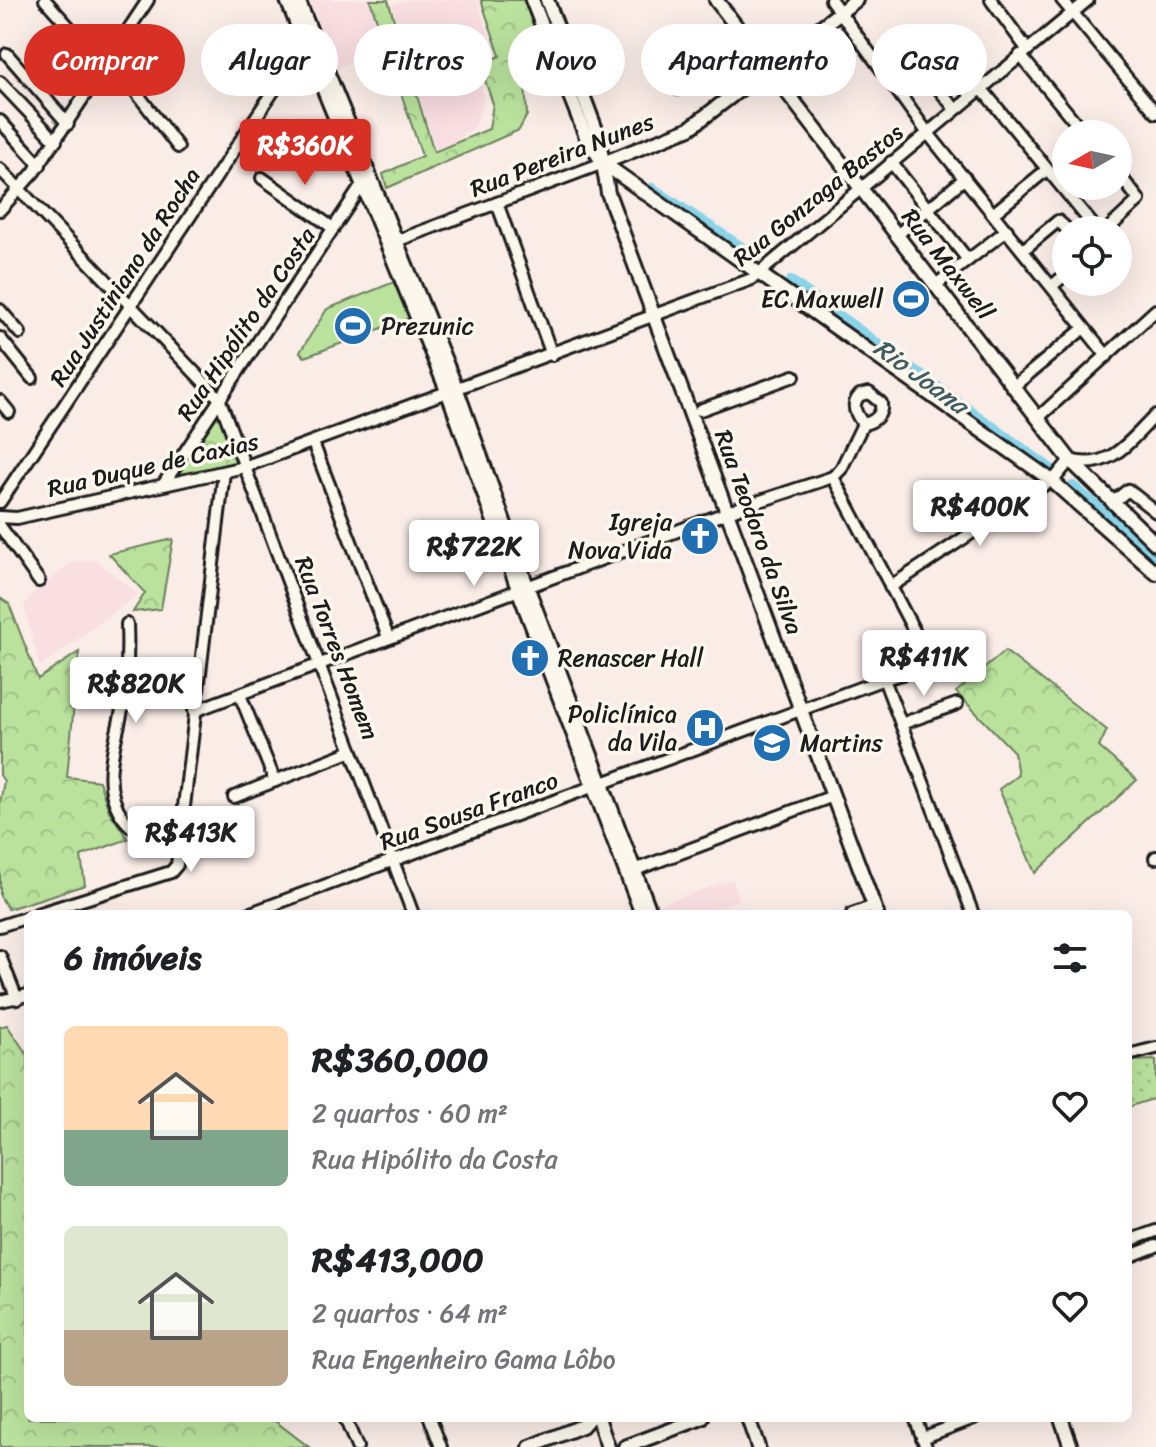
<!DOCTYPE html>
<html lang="pt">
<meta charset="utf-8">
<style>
body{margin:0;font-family:Sriracha,sans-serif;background:#f2f2f2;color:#202124;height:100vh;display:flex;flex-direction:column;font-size:30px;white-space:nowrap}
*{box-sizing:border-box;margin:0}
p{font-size:26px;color:#757577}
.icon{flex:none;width:44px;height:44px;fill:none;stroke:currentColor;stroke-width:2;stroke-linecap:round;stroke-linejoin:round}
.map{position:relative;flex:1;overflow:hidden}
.side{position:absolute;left:24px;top:910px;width:1108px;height:512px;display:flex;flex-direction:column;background:#fff;border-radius:12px;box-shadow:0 8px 32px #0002}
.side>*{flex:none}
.banner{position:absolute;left:24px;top:24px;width:1108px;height:72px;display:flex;gap:16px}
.needle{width:52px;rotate:261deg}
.controls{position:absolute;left:1052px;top:120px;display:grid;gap:16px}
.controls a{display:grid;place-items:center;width:80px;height:80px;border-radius:50%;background:#fff;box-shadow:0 8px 32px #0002;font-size:40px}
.price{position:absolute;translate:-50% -68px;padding:0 18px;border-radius:8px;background:#fff;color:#222;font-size:26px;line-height:52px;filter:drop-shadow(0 2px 4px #0008)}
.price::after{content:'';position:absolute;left:50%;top:48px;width:24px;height:18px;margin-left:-12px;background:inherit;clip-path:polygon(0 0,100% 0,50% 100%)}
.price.active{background:#d93025;color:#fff}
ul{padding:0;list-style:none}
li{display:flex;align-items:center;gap:24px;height:200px;padding:0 40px}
li span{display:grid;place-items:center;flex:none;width:224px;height:160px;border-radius:12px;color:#555}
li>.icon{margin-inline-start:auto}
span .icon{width:96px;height:96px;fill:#fffc;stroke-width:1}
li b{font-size:34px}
h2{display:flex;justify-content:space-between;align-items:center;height:96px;padding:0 40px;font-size:34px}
.pill{padding:0 28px;border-radius:36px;background:#fff;box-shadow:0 8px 32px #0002;font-size:28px;line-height:72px}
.pill.active{background:#d93025;color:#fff}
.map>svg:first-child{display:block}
.built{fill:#f9dee2}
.grass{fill:url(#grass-dots);stroke:#6b7f5c;stroke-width:2}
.forest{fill:url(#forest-crowns);stroke:#6b7f5c;stroke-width:2}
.pitch{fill:#bae29d;stroke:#6b7f5c;stroke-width:2}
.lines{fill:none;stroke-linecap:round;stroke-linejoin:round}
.river{stroke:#89d4e9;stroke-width:12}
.minor-casing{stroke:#1c1c1c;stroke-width:16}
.major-casing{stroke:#1c1c1c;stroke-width:18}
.minor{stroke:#fbf7ec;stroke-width:10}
.major{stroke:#fbf7ec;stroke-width:12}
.labels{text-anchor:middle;stroke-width:7;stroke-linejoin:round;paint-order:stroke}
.street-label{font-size:24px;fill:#1c1c1c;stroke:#fbf7ec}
.poi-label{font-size:24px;fill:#1c1c1c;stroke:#fbf7ec;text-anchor:end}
.water-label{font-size:26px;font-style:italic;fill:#425c64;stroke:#fbf7ec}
</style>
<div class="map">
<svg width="1156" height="1447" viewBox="0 0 1156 1447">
<defs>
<pattern id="grass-dots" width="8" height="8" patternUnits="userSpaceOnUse" patternTransform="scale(2)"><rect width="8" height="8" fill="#bae29d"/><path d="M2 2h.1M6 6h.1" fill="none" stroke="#9fc187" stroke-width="1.8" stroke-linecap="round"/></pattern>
<pattern id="forest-crowns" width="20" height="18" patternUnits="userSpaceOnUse" patternTransform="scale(2)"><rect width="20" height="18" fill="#bae29d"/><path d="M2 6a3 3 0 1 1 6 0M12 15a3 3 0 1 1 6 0" fill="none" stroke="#9fc187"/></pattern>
</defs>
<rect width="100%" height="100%" fill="#faece7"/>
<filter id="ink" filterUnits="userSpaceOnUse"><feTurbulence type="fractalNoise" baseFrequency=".0125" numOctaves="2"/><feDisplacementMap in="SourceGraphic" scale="16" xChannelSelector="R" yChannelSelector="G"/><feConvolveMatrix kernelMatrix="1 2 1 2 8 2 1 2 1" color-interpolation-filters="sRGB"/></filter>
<g filter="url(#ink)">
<g class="built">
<polygon points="309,0 370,0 387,45 338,68"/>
<polygon points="410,0 478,0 494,56 477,64 484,96 475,126 452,143 435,150 392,5"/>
<polygon points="95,560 138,594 40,667 24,606 32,594 72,562"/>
<polygon points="732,879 740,900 700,914 664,914 660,905"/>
</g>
<polygon class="grass" points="1156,1060 1156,1098 1128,1107 1128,1061"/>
<g class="forest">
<polygon points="370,0 388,0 434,152 489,129 493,104 480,65 500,56 481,0 526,0 541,41 523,49 527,115 519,130 387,188 383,174 422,156"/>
<polygon points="219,412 238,462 169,479"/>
<polygon points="173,539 161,609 133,612 145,593 109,554"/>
<polygon points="0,598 9,604 38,679 79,652 67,777 99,781 109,811 128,839 81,856 85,885 8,909 0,896 0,803 4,781 0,775"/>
<polygon points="1005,651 1107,730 1099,747 1137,780 1035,873 999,789 1018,775 1014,752 956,692"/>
<polygon points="7,1025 28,1056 28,1418 271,1418 309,1447 0,1447 0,1027"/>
</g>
<polygon class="pitch" points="394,282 409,318 305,357 300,352 327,309"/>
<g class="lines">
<g class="river">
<polyline points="652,189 746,251"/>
<polyline points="791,282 1051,470"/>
<polyline points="1073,487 1156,558"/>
</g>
<g class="minor-casing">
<g id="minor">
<polyline points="45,0 105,67"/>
<polyline points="831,0 927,132 1107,356"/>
<polyline points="991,0 1027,49"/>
<polyline points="1062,0 1156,113"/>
<polyline points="909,52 955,109"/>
<polyline points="7,54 68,124"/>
<polyline points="938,54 971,96"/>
<polyline points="1020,55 1085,134"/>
<polyline points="110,58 178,147"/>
<polyline points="0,82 56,141"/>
<polyline points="981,88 1097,230"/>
<polyline points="678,89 674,77 738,29"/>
<polyline points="0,121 40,165"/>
<polyline points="891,162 968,260"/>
<polyline points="0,169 219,398 413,914"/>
<polyline points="262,178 333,228"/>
<polyline points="497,203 552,355"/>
<polyline points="0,210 34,172 148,0"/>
<polyline points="994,213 1044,172"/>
<polyline points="1107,230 1139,200 1118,173"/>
<polyline points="897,235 965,178"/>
<polyline points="391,243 603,163"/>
<polyline points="1023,250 1058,221 1067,229"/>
<polyline points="937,284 1007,230"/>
<polyline points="1052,286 1066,274"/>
<polyline points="0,310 20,333"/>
<polyline points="0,338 32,378"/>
<polyline points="1014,386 1084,328"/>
<polyline points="0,401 9,412"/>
<polyline points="700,410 794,376"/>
<polyline points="1039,417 1156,310"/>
<polyline points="313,443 388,637"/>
<path d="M 833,477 L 841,469 L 863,424 C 874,422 883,415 881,403 L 869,393 L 860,395 C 850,405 856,414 863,424"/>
<polyline points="163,485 362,185"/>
<polyline points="0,502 296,57 306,45 310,44"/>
<polyline points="1112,503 1128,490 1156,512"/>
<polyline points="0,517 17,518 244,467 752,279 1088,0"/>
<polyline points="0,526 39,581"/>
<path d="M 890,587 L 1056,477 L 1070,460 C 1110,472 1130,440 1156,415"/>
<path d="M 127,624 C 128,650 127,679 123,705 C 116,744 98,784 124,819 C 137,836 159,843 177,852"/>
<polyline points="884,679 973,914"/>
<polyline points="240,695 275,781 352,751"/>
<polyline points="194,711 739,508 833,477"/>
<polyline points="901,724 957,704"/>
<polyline points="234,797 275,781"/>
<polyline points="1155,858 1156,857"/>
<polyline points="632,876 640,868 833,796"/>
<polyline points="37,914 171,872 177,865 224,472"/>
<polyline points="248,914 884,679 926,667 929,659 833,477"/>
<polyline points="852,914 874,906"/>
<polyline points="0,926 28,917"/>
<polyline points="0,956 17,999"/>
<polyline points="0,1001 28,995"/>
<polyline points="1128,1055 1156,1048"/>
<polyline points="1128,1241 1156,1231"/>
<polyline points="1128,1257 1156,1246"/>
<polyline points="345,1418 357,1447"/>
<polyline points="430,1418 441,1447"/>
<polyline points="915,1418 926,1447"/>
<polyline points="922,1438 974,1418"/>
</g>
</g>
<g class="major-casing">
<g id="major">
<polyline points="287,0 448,393 518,589 642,914"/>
<polyline points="298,0 457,390 527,586 651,914"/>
<polyline points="532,0 587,139 603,163 1051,480 1156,573"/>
<polyline points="547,0 598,135 608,193 877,914"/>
<polyline points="716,0 1070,460 1156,544"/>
<polyline points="603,163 690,128 856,0"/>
<polyline points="598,1418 608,1447"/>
<polyline points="748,1418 758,1447"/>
<polyline points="1061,1418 1071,1447"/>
<polyline points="530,1447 582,1426 589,1418"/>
<polyline points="625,1447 702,1418"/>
</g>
</g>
<use href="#minor" class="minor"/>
<use href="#major" class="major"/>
</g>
</g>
<defs>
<g id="stadium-disc" transform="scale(2)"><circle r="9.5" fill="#1f6fb2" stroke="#fbf7ec"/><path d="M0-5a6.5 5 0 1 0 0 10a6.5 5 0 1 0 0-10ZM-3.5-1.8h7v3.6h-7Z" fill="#fff"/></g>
<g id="church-disc" transform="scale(2)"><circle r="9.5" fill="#1f6fb2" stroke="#fbf7ec"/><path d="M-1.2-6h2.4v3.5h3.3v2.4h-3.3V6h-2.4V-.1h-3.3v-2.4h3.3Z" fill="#fff"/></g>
<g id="hospital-disc" transform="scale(2)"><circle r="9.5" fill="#1f6fb2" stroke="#fbf7ec"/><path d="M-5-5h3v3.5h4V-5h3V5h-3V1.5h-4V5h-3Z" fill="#fff"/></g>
<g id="school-disc" transform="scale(2)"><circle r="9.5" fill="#1f6fb2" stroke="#fbf7ec"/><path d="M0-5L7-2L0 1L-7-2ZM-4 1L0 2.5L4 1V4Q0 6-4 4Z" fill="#fff"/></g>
</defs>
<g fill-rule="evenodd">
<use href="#stadium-disc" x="911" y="299"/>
<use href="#stadium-disc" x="353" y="326"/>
<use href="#church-disc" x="700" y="536"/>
<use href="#church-disc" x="530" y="658"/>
<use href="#hospital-disc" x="705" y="728"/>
<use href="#school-disc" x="772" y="743"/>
</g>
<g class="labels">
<g class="street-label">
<text transform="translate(562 155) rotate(-21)" y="8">Rua Pereira Nunes</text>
<text transform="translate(818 195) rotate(-39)" y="8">Rua Gonzaga Bastos</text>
<text transform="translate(948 264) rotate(52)" y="8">Rua Maxwell</text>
<text transform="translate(125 277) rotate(-57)" y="8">Rua Justiniano da Rocha</text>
<text transform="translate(246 324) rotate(-56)" y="8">Rua Hipólito da Costa</text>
<text transform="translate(153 465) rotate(-13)" y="8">Rua Duque de Caxias</text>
<text transform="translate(759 532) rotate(70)" y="8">Rua Teodoro da Silva</text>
<text transform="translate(337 648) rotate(69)" y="8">Rua Torres Homem</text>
<text transform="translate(469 811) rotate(-20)" y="8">Rua Sousa Franco</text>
</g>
<g class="poi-label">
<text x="883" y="307">EC Maxwell</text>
<text x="381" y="334" text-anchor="start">Prezunic</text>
<text x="672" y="530">Igreja<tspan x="672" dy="28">Nova Vida</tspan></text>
<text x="558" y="666" text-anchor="start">Renascer Hall</text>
<text x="677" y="722">Policlínica<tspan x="677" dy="28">da Vila</tspan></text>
<text x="800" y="751" text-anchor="start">Martins</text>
</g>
<g class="water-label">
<text transform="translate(921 376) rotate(36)" y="9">Rio Joana</text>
</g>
</g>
</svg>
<div class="controls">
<a><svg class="needle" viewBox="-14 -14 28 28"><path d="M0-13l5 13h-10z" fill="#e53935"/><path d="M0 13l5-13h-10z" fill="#757577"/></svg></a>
<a><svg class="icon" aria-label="locate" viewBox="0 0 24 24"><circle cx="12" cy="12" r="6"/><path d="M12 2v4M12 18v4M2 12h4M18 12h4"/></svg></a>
</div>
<b class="price active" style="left:305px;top:187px">R$360K</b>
<b class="price" style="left:980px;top:548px">R$400K</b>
<b class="price" style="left:474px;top:588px">R$722K</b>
<b class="price" style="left:924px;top:698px">R$411K</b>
<b class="price" style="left:136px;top:725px">R$820K</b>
<b class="price" style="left:191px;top:874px">R$413K</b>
<div class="banner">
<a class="pill active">Comprar</a>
<a class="pill">Alugar</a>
<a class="pill">Filtros</a>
<a class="pill">Novo</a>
<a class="pill">Apartamento</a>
<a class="pill">Casa</a>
</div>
<section class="side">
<h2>6 imóveis<svg class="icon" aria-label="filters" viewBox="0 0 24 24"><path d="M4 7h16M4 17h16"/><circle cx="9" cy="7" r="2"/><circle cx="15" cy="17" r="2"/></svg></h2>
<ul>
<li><span style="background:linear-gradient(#ffd9b3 65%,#7fa58c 0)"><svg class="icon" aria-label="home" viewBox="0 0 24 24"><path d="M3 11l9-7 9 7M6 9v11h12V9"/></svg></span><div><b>R$360,000</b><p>2 quartos · 60 m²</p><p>Rua Hipólito da Costa</p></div><svg class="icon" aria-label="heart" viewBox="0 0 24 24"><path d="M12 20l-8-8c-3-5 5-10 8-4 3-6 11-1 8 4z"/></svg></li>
<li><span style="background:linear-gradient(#dfe7d0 65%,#b9a48a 0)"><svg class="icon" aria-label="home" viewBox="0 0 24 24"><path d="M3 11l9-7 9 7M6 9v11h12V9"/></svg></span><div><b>R$413,000</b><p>2 quartos · 64 m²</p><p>Rua Engenheiro Gama Lôbo</p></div><svg class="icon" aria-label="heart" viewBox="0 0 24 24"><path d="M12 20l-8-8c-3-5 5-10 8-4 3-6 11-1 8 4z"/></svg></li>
</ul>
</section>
</div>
